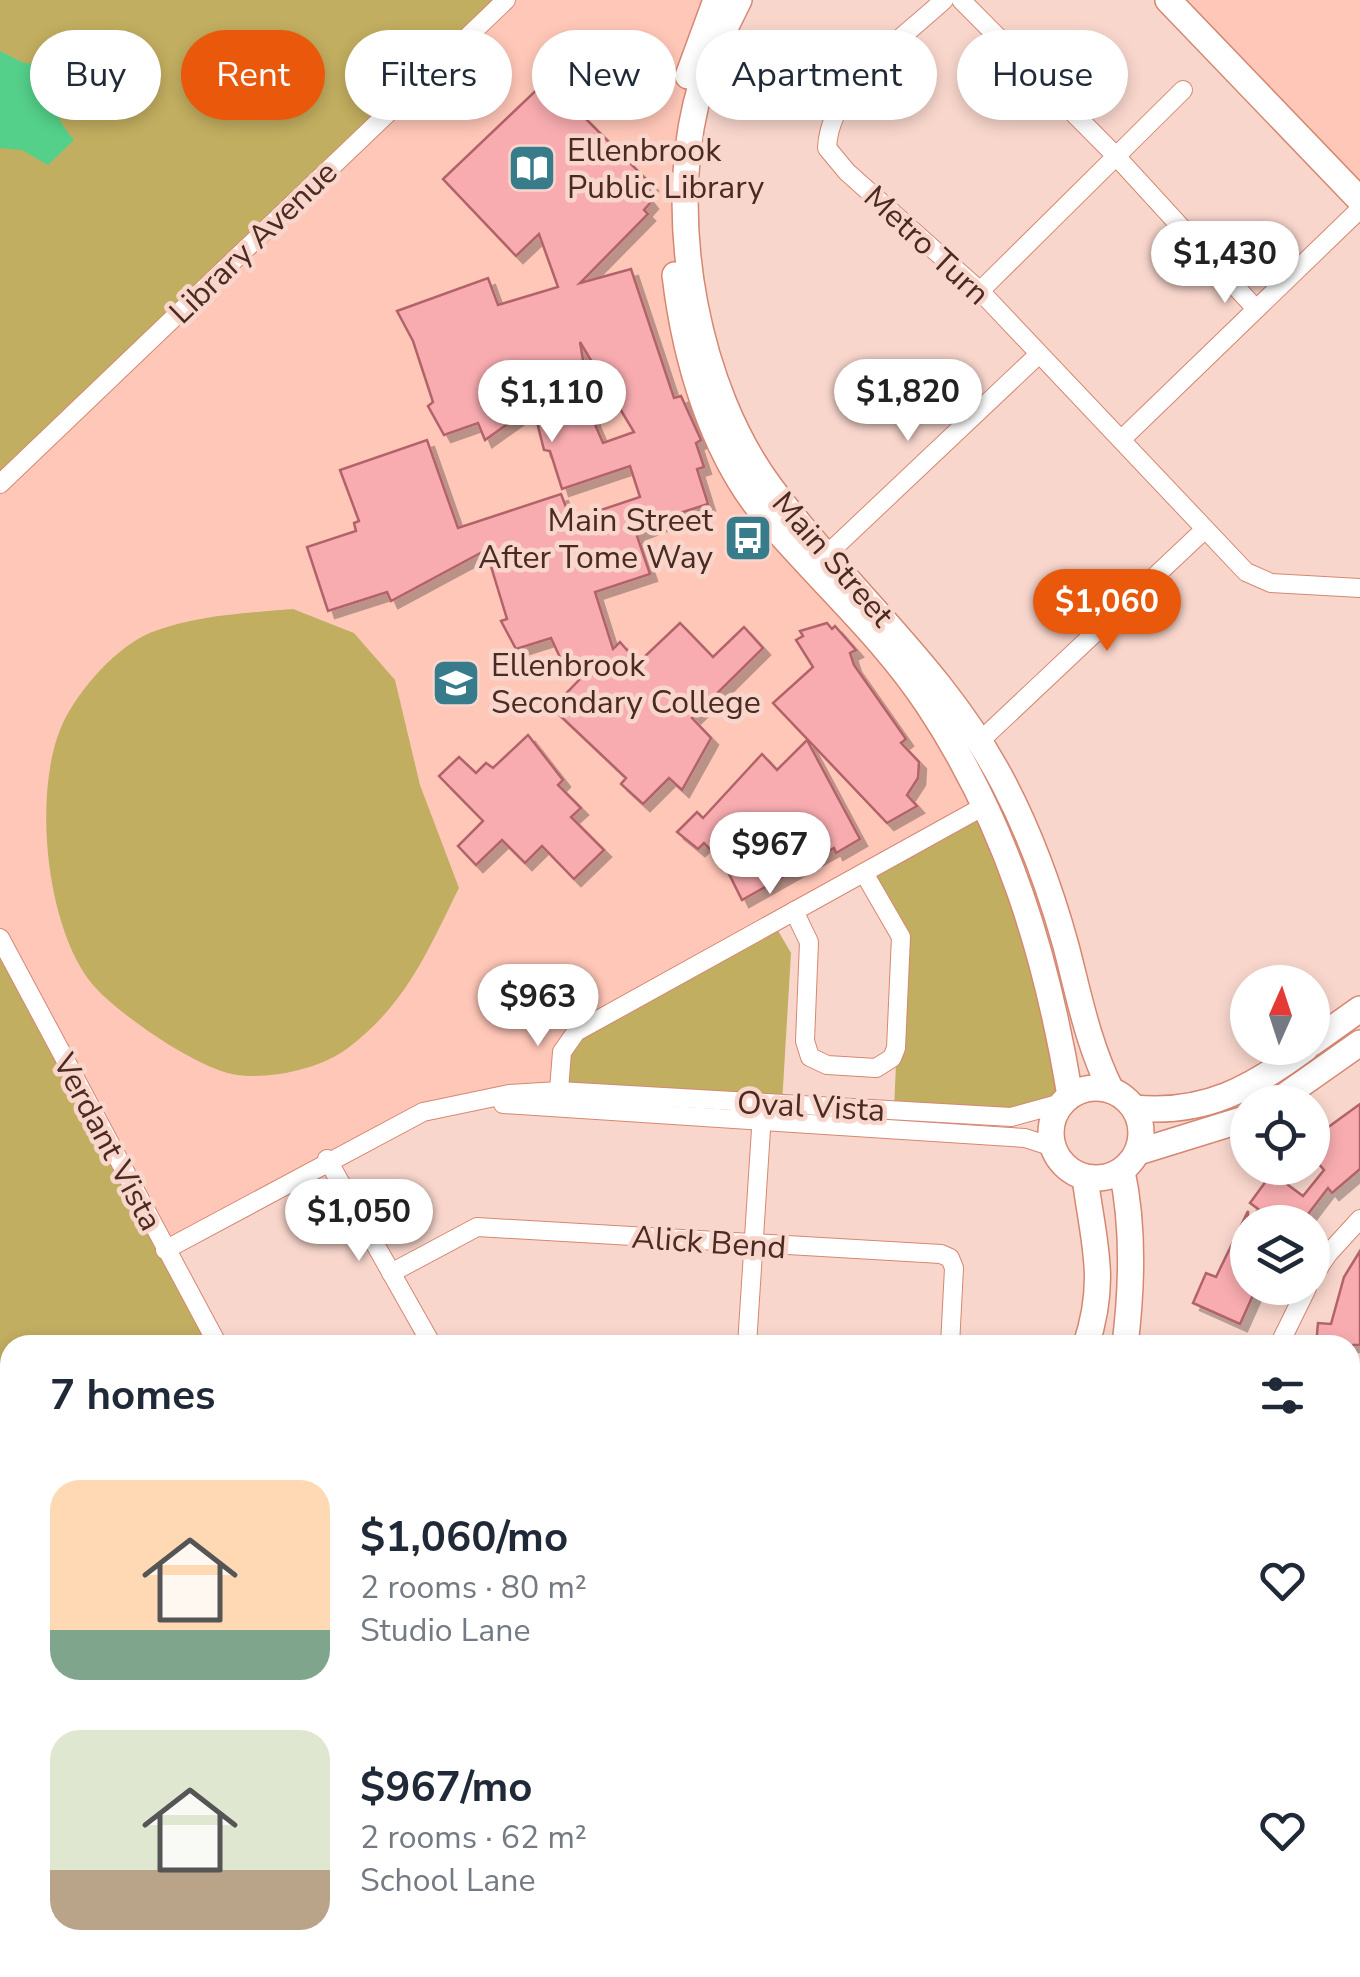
<!DOCTYPE html>
<meta charset="utf-8">
<style>
body{margin:0;font-family:"Nunito Sans",sans-serif;background:#f6f6f7;color:#1f2937;height:100vh;display:flex;flex-direction:column;font-size:38px;white-space:nowrap}
*{box-sizing:border-box;margin:0}
p{font-size:32px;color:#747a83}
.icon{flex:none;width:55px;height:55px;fill:none;stroke:currentColor;stroke-width:2;stroke-linecap:round;stroke-linejoin:round}
.map{position:relative;flex:1;overflow:hidden}
.details{position:absolute;left:0px;top:1335px;width:1360px;height:642px;display:flex;flex-direction:column;background:#fff;border-radius:30px 30px 0 0;box-shadow:0 5px 15px #0003}
.details>*{flex:none}
.banner{position:absolute;left:30px;top:30px;width:1300px;height:90px;display:flex;gap:20px}
.needle{width:65px;rotate:3deg}
.tools{position:absolute;left:1230px;top:965px;display:grid;gap:20px}
.tools a{display:grid;place-items:center;width:100px;height:100px;border-radius:50%;background:#fff;box-shadow:0 5px 15px #0003;font-size:50px}
.price{position:absolute;translate:-50% -85px;padding:0 22px;border-radius:35px;background:#fff;color:#222;font-size:32px;line-height:65px;filter:drop-shadow(0 2px 5px #0008)}
.price::after{content:'';position:absolute;left:50%;top:60px;width:30px;height:22px;margin-left:-15px;background:inherit;clip-path:polygon(0 0,100% 0,50% 100%)}
.price.active{background:#ea580c;color:#fff}
ul{padding:0;list-style:none}
li{display:flex;align-items:center;gap:30px;height:250px;padding:0 50px}
li span{display:grid;place-items:center;flex:none;width:280px;height:200px;border-radius:30px;color:#555}
li>.icon{margin-inline-start:auto}
span .icon{width:120px;height:120px;fill:#fffc;stroke-width:1}
li b{font-size:42px}
h2{display:flex;justify-content:space-between;align-items:center;height:120px;padding:0 50px;font-size:42px}
.chip{padding:0 35px;border-radius:45px;background:#fff;box-shadow:0 5px 15px #0003;font-size:35px;line-height:90px}
.chip.active{background:#ea580c;color:#fff}
.map>svg:first-child{display:block}
.built{fill:#ffc7b8}
.green{fill:#c2ae60}
.water{fill:#54d08a}
.building{fill:#f8acb0;stroke:#b26369;stroke-width:2.5;fill-rule:evenodd;filter:url(#shadow)}
.lines{fill:none;stroke-linecap:round;stroke-linejoin:round}
.street-casing{stroke:#d68772;stroke-width:20}
.secondary-casing{stroke:#d68772;stroke-width:28}
.street{stroke:#fff;stroke-width:18}
.secondary{stroke:#fff;stroke-width:25}
.labels{text-anchor:middle;stroke-width:9;stroke-linejoin:round;paint-order:stroke}
.poi-label{font-size:32px;fill:#4a2a21;stroke:#f8d6cc;text-anchor:start}
.street-label{font-size:32px;fill:#4a2a21;stroke:#f8d6cc}
</style>
<div class="map">
<svg width="1360" height="1977" viewBox="0 0 1360 1977">
<defs>
<filter id="shadow"><feDropShadow dx="7" dy="7" stdDeviation="0" flood-color="#0004"/></filter>
</defs>
<rect width="100%" height="100%" fill="#f8d6cc"/>
<g class="built">
<polygon points="506,0 719,0 687,126 712,377 986,805 576,1032 559,1091 463,1101 165,1250 0,938 0,484"/>
<polygon points="1168,0 1360,0 1360,200"/>
</g>
<g class="green">
<polygon points="0,0 506,0 0,484"/>
<path d="M 293,609 L 354,633 L 395,680 L 420,785 L 459,888 C 427,952 407,1003 348,1048 C 321,1069 266,1081 232,1074 C 194,1066 118,1014 93,985 C 45,928 32,789 63,723 C 79,689 117,646 152,632 C 197,615 245,613 293,609 Z"/>
<polygon points="986,805 1070,1096 1039,1111 894,1110 901,948 864,873"/>
<polygon points="773,922 791,953 782,1104 559,1091 567,1040"/>
<polygon points="0,938 218,1345 10,1345 10,1414 0,1419"/>
<polygon points="360,1968 586,1968 590,1977 360,1977"/>
</g>
<path class="water" d="M 0,51 L 24,63 L 59,65 C 51,94 53,117 74,140 L 48,165 L 22,150 L 0,148 Z"/>
<g class="building">
<path d="M 547,80 L 651,184 L 644,193 L 651,202 L 644,210 L 648,214 L 580,283 L 631,269 L 674,398 L 681,396 L 701,440 L 696,443 L 704,467 L 697,469 L 708,504 L 658,520 L 660,524 L 636,533 L 650,574 L 595,592 L 613,649 L 620,642 L 638,663 L 680,623 L 713,657 L 744,627 L 763,648 L 692,718 L 711,738 L 682,790 L 669,778 L 643,804 L 621,784 L 626,778 L 552,708 L 579,680 L 564,666 L 551,638 L 516,649 L 501,621 L 507,619 L 486,550 L 391,601 L 387,592 L 328,611 L 307,547 L 356,531 L 354,523 L 359,521 L 340,470 L 427,440 L 458,528 L 561,494 L 571,520 L 640,497 L 630,466 L 562,489 L 550,451 L 544,450 L 533,406 L 485,440 L 478,423 L 444,435 L 428,406 L 433,402 L 413,341 L 397,311 L 488,278 L 498,305 L 558,287 L 539,234 L 516,256 L 443,179 ZM 580,342 L 634,432 L 603,443 L 593,420 Z"/>
<polygon points="827,623 832,629 835,626 856,650 850,653 854,665 906,739 901,743 919,762 918,778 907,795 917,806 887,823 773,703 813,667 796,640 803,636 800,631"/>
<polygon points="528,735 563,780 558,785 581,808 571,817 604,850 574,879 542,846 525,863 502,840 476,865 458,846 483,821 439,776 459,757 476,773 486,763 493,768"/>
<polygon points="807,740 860,839 836,853 834,848 742,900 724,864 704,843 698,849 677,832 697,812 703,818 762,754 777,770"/>
<polygon points="1360,1104 1360,1169 1332,1193 1328,1188 1302,1222 1276,1222 1250,1203 1272,1173 1303,1196 1324,1170 1312,1156 1312,1139"/>
<polygon points="1248,1211 1248,1291 1254,1293 1240,1324 1193,1303 1206,1273 1216,1277"/>
<polygon points="1360,1251 1360,1345 1316,1345 1318,1323 1331,1324 1344,1277"/>
</g>
<g class="lines">
<g class="street-casing">
<g id="street">
<path d="M 944,0 C 901,40 830,86 827,148 L 847,172 L 980,291 L 1246,572 L 1271,583 L 1360,588"/>
<polyline points="961,0 1115,155 1256,309"/>
<polyline points="980,291 1183,90"/>
<polyline points="1123,438 1360,209"/>
<polyline points="0,484 506,0"/>
<polyline points="820,561 1038,355"/>
<polyline points="979,742 1203,531"/>
<polyline points="794,911 809,942 805,1041 810,1057 827,1065 876,1068 892,1058 896,1048 901,937 864,873"/>
<polyline points="0,938 218,1345"/>
<polyline points="558,1102 562,1052 576,1032 986,805"/>
<polyline points="503,1104 1025,1138 1053,1147"/>
<polyline points="327,1159 432,1345"/>
<polyline points="165,1250 423,1112 509,1094 559,1091 1011,1117 1062,1103"/>
<polyline points="391,1273 477,1227 941,1254 950,1258 954,1268 950,1345"/>
<polyline points="1312,1278 1328,1254 1360,1219"/>
<polyline points="747,1345 762,1114"/>
<polyline points="1279,1345 1307,1288"/>
<polyline points="0,1419 10,1414"/>
<polyline points="1350,1478 1360,1478"/>
<polyline points="0,1685 10,1703"/>
<polyline points="1350,1710 1360,1711"/>
<polyline points="0,1959 10,1958"/>
<polyline points="724,1977 725,1968"/>
<polyline points="1184,1977 1185,1968"/>
</g>
</g>
<g class="secondary-casing">
<g id="secondary">
<path d="M 739,0 C 722,34 705,67 696,104 C 667,224 697,389 771,488 C 846,589 945,670 1004,784 C 1030,834 1051,892 1066,946 C 1079,996 1088,1044 1111,1090"/>
<polyline points="1168,0 1360,200"/>
<polyline points="688,76 716,0"/>
<path d="M 675,275 C 685,359 712,455 769,521 C 821,582 884,638 928,705 C 1007,824 1047,956 1070,1096"/>
<polyline points="1312,1043 1360,1009"/>
<circle cx="1096" cy="1133" r="45"/>
<polyline points="1276,1102 1360,1043"/>
<path d="M 1134,1108 C 1205,1115 1252,1088 1306,1048"/>
<polyline points="1138,1152 1248,1118"/>
<path d="M 1122,1171 C 1134,1227 1132,1288 1125,1345"/>
<path d="M 1085,1177 C 1093,1242 1108,1278 1086,1345"/>
<polyline points="1010,1977 1012,1968"/>
<polyline points="1041,1977 1042,1968"/>
</g>
</g>
<use href="#street" class="street"/>
<use href="#secondary" class="secondary"/>
</g>
<defs>
<g id="library-square" transform="scale(2.5)"><rect x="-9" y="-9" width="18" height="18" rx="4" fill="#387c8c" stroke="#f8d6cc"/><path d="M-6-4Q-3-5.5-.7-3.5V5Q-3 3-6 4ZM6-4Q3-5.5 .7-3.5V5Q3 3 6 4Z" fill="#fff"/></g>
<g id="bus-square" transform="scale(2.5)"><rect x="-9" y="-9" width="18" height="18" rx="4" fill="#387c8c" stroke="#f8d6cc"/><path d="M-5-6H5V4H4V6H2V4H-2V6H-4V4H-5ZM-3.5-4V0h7V-4ZM-3.5 1.2v1.5H-2V1.2ZM2 1.2v1.5H3.5V1.2Z" fill="#fff"/></g>
<g id="school-square" transform="scale(2.5)"><rect x="-9" y="-9" width="18" height="18" rx="4" fill="#387c8c" stroke="#f8d6cc"/><path d="M0-5L7-2L0 1L-7-2ZM-4 1L0 2.5L4 1V4Q0 6-4 4Z" fill="#fff"/></g>
</defs>
<g fill-rule="evenodd">
<use href="#library-square" x="532" y="168"/>
<use href="#bus-square" x="748" y="538"/>
<use href="#school-square" x="456" y="683"/>
</g>
<g class="labels">
<g class="poi-label">
<text x="567" y="161">Ellenbrook<tspan x="567" dy="37">Public Library</tspan></text>
<text x="713" y="531" text-anchor="end">Main Street<tspan x="713" dy="37">After Tome Way</tspan></text>
<text x="491" y="676">Ellenbrook<tspan x="491" dy="37">Secondary College</tspan></text>
</g>
<g class="street-label">
<text transform="translate(253 242) rotate(-44)" y="11">Library Avenue</text>
<text transform="translate(927 245) rotate(43)" y="11">Metro Turn</text>
<text transform="translate(833 559) rotate(49)" y="11">Main Street</text>
<text transform="translate(811 1106) rotate(3)" y="11">Oval Vista</text>
<text transform="translate(108 1142) rotate(62)" y="11">Verdant Vista</text>
<text transform="translate(709 1242) rotate(4)" y="11">Alick Bend</text>
</g>
</g>
</svg>
<div class="tools">
<a><svg class="needle" viewBox="-14 -14 28 28"><path d="M0-13l5 13h-10z" fill="#e53935"/><path d="M0 13l5-13h-10z" fill="#747a83"/></svg></a>
<a><svg class="icon" aria-label="locate" viewBox="0 0 24 24"><circle cx="12" cy="12" r="6"/><path d="M12 2v4M12 18v4M2 12h4M18 12h4"/></svg></a>
<a><svg class="icon" aria-label="layers" viewBox="0 0 24 24"><path d="M12 4l9 5-9 5-9-5zM3 14l9 5 9-5"/></svg></a>
</div>
<b class="price" style="left:1225px;top:306px">$1,430</b>
<b class="price" style="left:908px;top:444px">$1,820</b>
<b class="price" style="left:552px;top:445px">$1,110</b>
<b class="price active" style="left:1107px;top:654px">$1,060</b>
<b class="price" style="left:770px;top:897px">$967</b>
<b class="price" style="left:538px;top:1049px">$963</b>
<b class="price" style="left:359px;top:1264px">$1,050</b>
<div class="banner">
<a class="chip">Buy</a>
<a class="chip active">Rent</a>
<a class="chip">Filters</a>
<a class="chip">New</a>
<a class="chip">Apartment</a>
<a class="chip">House</a>
</div>
<section class="details">
<h2>7 homes<svg class="icon" aria-label="filters" viewBox="0 0 24 24"><path d="M4 7h16M4 17h16"/><circle cx="9" cy="7" r="2"/><circle cx="15" cy="17" r="2"/></svg></h2>
<ul>
<li><span style="background:linear-gradient(#ffd9b3 75%,#7fa58c 0)"><svg class="icon" aria-label="home" viewBox="0 0 24 24"><path d="M3 11l9-7 9 7M6 9v11h12V9"/></svg></span><div><b>$1,060/mo</b><p>2 rooms · 80 m²</p><p>Studio Lane</p></div><svg class="icon" aria-label="heart" viewBox="0 0 24 24"><path d="M12 20l-8-8c-3-5 5-10 8-4 3-6 11-1 8 4z"/></svg></li>
<li><span style="background:linear-gradient(#dfe7d0 70%,#b9a48a 0)"><svg class="icon" aria-label="home" viewBox="0 0 24 24"><path d="M3 11l9-7 9 7M6 9v11h12V9"/></svg></span><div><b>$967/mo</b><p>2 rooms · 62 m²</p><p>School Lane</p></div><svg class="icon" aria-label="heart" viewBox="0 0 24 24"><path d="M12 20l-8-8c-3-5 5-10 8-4 3-6 11-1 8 4z"/></svg></li>
</ul>
</section>
</div>
